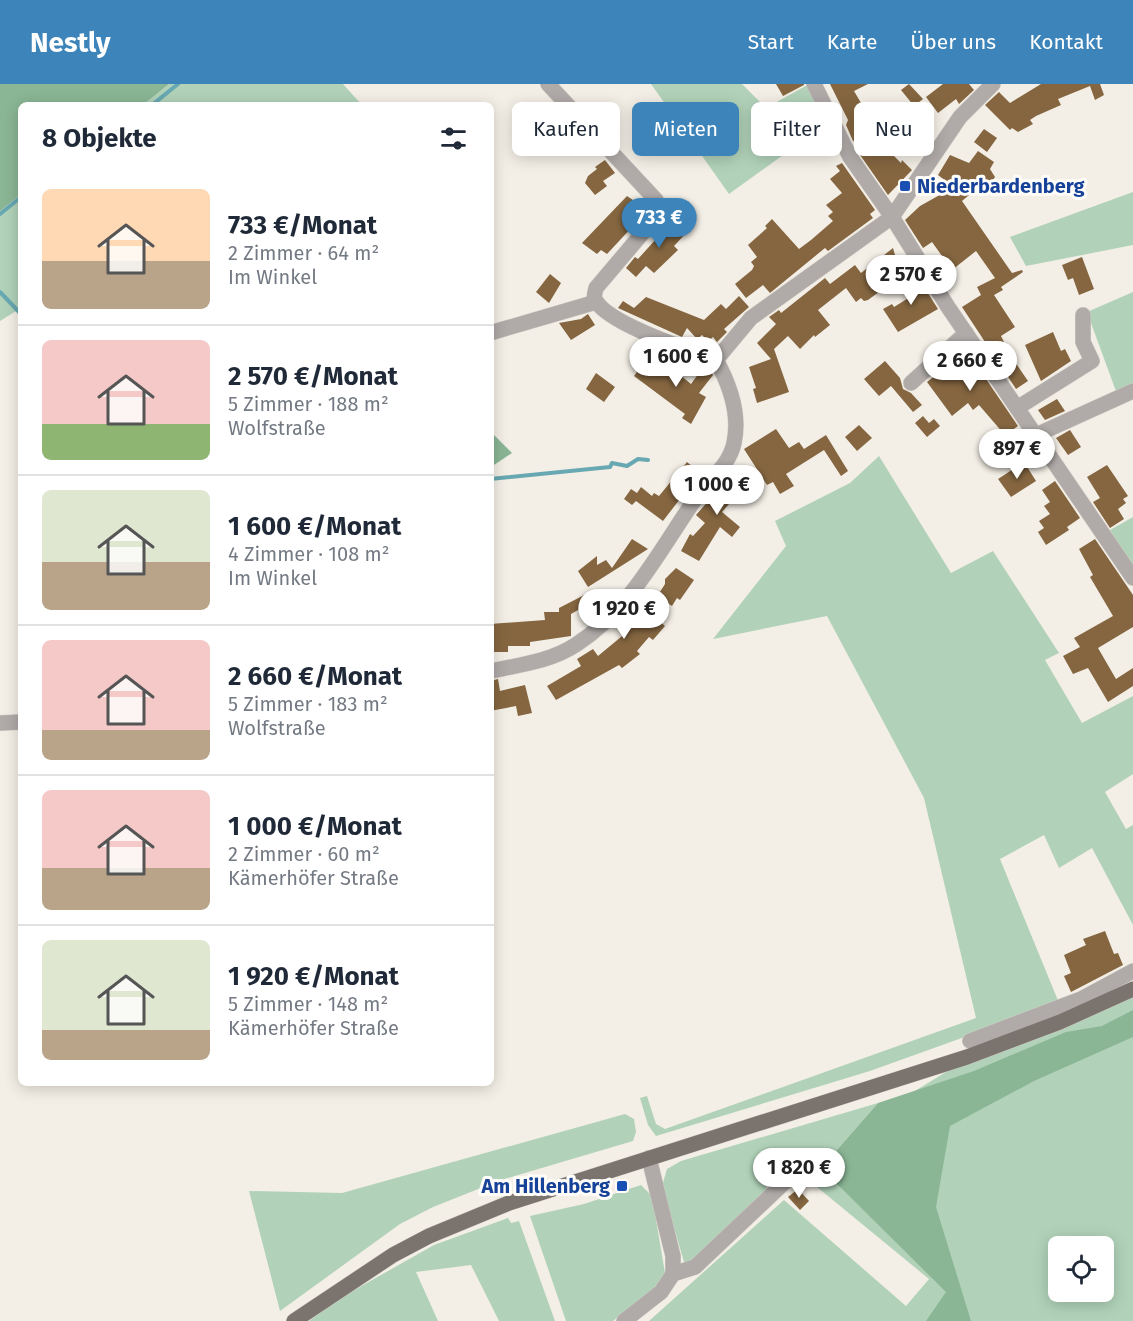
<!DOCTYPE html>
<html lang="de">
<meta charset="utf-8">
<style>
body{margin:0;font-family:"Fira Sans",sans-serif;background:#f6f6f7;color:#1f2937;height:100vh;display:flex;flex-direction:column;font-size:22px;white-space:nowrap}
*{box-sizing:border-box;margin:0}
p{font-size:20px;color:#747a83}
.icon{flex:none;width:33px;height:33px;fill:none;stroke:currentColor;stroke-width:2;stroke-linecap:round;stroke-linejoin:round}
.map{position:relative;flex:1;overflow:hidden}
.side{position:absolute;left:18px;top:18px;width:476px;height:984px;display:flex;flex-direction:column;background:#fff;border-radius:9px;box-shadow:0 3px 15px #0003}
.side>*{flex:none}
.hud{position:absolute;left:512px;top:18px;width:531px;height:54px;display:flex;gap:12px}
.controls{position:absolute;left:1048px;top:1152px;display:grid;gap:12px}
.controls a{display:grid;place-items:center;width:66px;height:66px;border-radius:9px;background:#fff;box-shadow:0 3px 15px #0003;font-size:30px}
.price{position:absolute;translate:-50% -51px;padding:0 14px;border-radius:21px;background:#fff;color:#222;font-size:20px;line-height:39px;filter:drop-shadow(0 2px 3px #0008)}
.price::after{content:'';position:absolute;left:50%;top:36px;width:18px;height:14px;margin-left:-9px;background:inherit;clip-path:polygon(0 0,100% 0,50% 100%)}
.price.current{background:#3c84b9;color:#fff}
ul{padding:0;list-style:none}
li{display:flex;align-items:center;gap:18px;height:150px;padding:0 24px}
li+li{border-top:2px solid #e0e1e3}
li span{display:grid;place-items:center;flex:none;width:168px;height:120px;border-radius:9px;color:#555}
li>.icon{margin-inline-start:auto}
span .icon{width:72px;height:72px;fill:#fffc;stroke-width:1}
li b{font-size:26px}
h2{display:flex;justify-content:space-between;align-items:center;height:72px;padding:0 24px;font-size:26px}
.pill{padding:0 21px;border-radius:9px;background:#fff;box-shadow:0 3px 15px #0003;font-size:21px;line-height:54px}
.pill.current{background:#3c84b9;color:#fff}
header{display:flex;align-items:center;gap:36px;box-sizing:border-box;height:84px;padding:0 30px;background:#3c84b9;color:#fff}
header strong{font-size:28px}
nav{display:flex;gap:33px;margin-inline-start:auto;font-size:21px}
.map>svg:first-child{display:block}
.green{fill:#b1d2b9;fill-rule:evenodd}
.forest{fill:#8ab695}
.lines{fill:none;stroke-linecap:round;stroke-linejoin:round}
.stream{stroke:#68a8b2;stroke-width:4}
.building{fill:#856640}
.minor-casing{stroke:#cfcbc3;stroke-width:16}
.major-casing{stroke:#cfcbc3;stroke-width:16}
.minor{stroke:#b0aba9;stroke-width:15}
.major{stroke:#7a736e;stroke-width:15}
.transit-dot{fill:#1a4fb4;stroke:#fffdf9;stroke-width:2}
.labels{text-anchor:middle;stroke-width:6;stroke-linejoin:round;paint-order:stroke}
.transit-label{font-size:20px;font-weight:bold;fill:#164399;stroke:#fffdf9;text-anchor:start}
</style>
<header>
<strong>Nestly</strong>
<nav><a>Start</a><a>Karte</a><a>Über uns</a><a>Kontakt</a></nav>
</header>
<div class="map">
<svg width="1133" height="1237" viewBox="0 0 1133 1237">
<rect width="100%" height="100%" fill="#f4efe6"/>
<g class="green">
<polygon points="169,0 343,0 361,20 143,21"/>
<polygon points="651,0 742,0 766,24 809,0 826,40 729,110"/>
<polygon points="1133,108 1133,161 1026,182 1010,153"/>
<polygon points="21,110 21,224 0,237 0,127"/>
<polygon points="1133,208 1133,303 1117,310 1087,228"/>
<polygon points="879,372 951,489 993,467 1059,569 1045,576 1082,639 1133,612 1133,690 1105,708 1126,745 1133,741 1133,841 1092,764 1059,784 1044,751 1000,775 1059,919 870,987 656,1052 648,1041 640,1014 647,1012 656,1040 665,1045 976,934 924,714 827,532 713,555 786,462 775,437 850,399"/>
<polygon points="1133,433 1133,483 1110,446"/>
<path d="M 1133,909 L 1133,1237 L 649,1237 L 784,1116 L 906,1222 L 929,1195 L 806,1094 L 798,1080 L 784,1071 L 773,1073 L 766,1106 L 691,1178 L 684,1178 L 662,1102 L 667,1085 L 681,1077 L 878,1019 L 834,1069 L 905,1013 L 959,980 ZM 1059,1162 L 1104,1162 L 1104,1208 L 1059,1208 Z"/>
<polygon points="625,1030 634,1035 636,1048 633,1057 501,1096 433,1123 400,1140 280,1227 249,1107 342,1109"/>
<polygon points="641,1101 652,1112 665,1189 654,1204 613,1237 566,1237 530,1132 584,1120"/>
<polygon points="508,1134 511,1139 519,1137 555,1237 499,1237 471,1181 416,1188 438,1237 309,1237 342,1213 434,1161"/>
</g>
<g class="forest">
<polygon points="0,0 169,0 143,21 21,21 21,110 0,127"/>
<polygon points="490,347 512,369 491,383 490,383"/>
<polygon points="1133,926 1133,953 1034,997 950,1042 936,1123 971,1237 926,1237 946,1208 821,1084 878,1019 974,987 1066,948 1102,942"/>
</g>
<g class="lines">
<g class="stream">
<polyline points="152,21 178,0"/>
<polyline points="0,130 21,113"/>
<polyline points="0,208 21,230"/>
<polyline points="490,395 610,383 612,379 627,382 638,375 648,376"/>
</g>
</g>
<g class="building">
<polygon points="776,0 804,0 804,1 783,12"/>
<polygon points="830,0 868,0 854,7 881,53 877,55 901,79 902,76 912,86 888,111 858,68 868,60 853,57 846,41 848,36"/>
<polygon points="909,0 923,15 914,22 901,6"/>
<polygon points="943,0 969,0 974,6 959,20 956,15 938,29 926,13"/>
<polygon points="1041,0 1100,0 1104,11 1095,16 1090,2 1058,15 1061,21 1036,32 1030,36 1033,40 1018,48 1012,44 1010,46 985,21 999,8 1010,19"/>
<polygon points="897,36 920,40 930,52 917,62"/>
<polygon points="984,45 997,54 987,68 974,58"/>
<polygon points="978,67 994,78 990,85 995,93 986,106 981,101 962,117 1012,189 1022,186 1023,188 1001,203 1003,206 994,211 1015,243 1001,252 1004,258 1002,259 1028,297 1016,305 962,223 981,211 977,203 995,194 976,167 952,186 932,158 923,164 905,136 920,122 954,103 938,91 950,71 969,79"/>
<polygon points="605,76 615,89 603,97 607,102 595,111 585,99 588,92 597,85 595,83"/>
<polygon points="842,79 875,126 870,130 873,134 828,167 825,164 770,209 763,201 746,214 735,200 752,186 754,182 751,178 757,173 748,161 767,144 765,142 772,135 799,165 811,156 833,137 828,132 833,128 826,121 842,109 830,95 840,87 836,82"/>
<polygon points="627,112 648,126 607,170 601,166 597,170 582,159"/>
<polygon points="675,134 689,146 674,162 678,166 654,189 646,182 636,193 626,184 635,173 638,175"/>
<polygon points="893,164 895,171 898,171 909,186 868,216 864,217 861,214 856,218 846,204 818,226 830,241 815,253 814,251 800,265 788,252 774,265 789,308 757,319 753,305 756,304 749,283 771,275 757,259 776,240 769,233 779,226 781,229 825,194 830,200 855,181 861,189"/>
<polygon points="1082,173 1094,205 1079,211 1073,194 1068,196 1062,181"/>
<polygon points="914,187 938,225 898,248 883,225 892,220 894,223 910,213 908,210 915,206 904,194"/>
<polygon points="550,190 561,199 549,219 536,208"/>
<polygon points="739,212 749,223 724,245 727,248 717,258 713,253 708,257 702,251 697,255 687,244 682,253 618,224 623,217 634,224 646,213 704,236 721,220 726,225"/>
<polygon points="588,230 595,241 571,256 559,239 581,235"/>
<polygon points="1053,248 1061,267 1065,265 1071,277 1041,297 1025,261"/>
<polygon points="969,270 1018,342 1007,350 1004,350 979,321 973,326 968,319 952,332 927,298 961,272 963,274"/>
<polygon points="885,277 900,294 903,305 911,309 922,321 913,328 891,302 879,312 864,295"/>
<polygon points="655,279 664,286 668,281 691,300 704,282 710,286 713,291 699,309 706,313 691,340 682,334 685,330 634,292 643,280 648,284"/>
<polygon points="596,289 615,303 604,318 586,305"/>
<polygon points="1057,315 1065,327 1045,336 1038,326"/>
<polygon points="923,332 929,339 934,335 940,342 927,353 915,339"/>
<polygon points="859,341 872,354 857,367 845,353"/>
<polygon points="776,345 789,364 799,358 804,365 826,351 848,387 841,392 824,366 786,390 794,402 780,410 773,398 767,401 744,365"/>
<polygon points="1070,346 1081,363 1068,371 1056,354"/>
<polygon points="687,378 700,389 663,437 636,417 632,421 624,415 631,405 637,409 641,403 652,412 654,409 659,412"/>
<polygon points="1024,378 1036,397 1011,413 998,395"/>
<polygon points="1107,381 1128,412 1123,415 1126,419 1118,425 1124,435 1110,444 1093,418 1100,414 1087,393"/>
<polygon points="734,388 753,406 742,418 736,412 722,428 740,443 732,453 720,443 699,477 681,467 690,450 693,452 705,439 696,431"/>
<polygon points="1055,397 1080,434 1067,443 1069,446 1046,461 1038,448 1044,444 1039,437 1050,430 1044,422 1050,418 1042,406"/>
<polygon points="632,455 648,465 588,503 578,487 597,472 597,481 606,476 612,484"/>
<polygon points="1095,455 1133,511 1133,543 1098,564 1116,595 1133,584 1133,602 1108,618 1088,584 1073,590 1063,572 1080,563 1074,554 1113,532 1090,493 1093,491 1079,465"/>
<polygon points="676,484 694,496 680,516 677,514 672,522 662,515 652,531 665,542 653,556 649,553 637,567 640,570 622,584 619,581 556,616 547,602 581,582 577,575 593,565 598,572 633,543 645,527 641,525 652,508 658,511 665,500 665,495"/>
<polygon points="590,508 594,517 571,530 571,552 530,558 530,562 508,562 508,568 490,568 490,540 545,536 544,528 559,528 559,524"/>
<polygon points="498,595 500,607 525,601 532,629 518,632 516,622 490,627 490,597"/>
<polygon points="1105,847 1114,870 1118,869 1123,881 1071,908 1064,892 1071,889 1064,871 1086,861 1083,855"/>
<polygon points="798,1105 809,1117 800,1126 788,1113"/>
</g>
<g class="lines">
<g class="minor-casing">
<g id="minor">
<path d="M 548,0 L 656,116 L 659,124 L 657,132 L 596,204 C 595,209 593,213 596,217 C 609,240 689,266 716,276"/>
<polyline points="814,0 850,73 892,133 948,223 1133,494"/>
<polyline points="490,249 596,218"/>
<polyline points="716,276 751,234 892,133 960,33 993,0"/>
<polyline points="911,299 966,249"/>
<polyline points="1017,324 1092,277 1083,258 1083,231"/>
<polyline points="1036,351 1133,307"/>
<path d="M 490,587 C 520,581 552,577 577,560 C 631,525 662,462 698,411 C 711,393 729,382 734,359 C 740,331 730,301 716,276"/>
<polyline points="0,639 21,638"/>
<polyline points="970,957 1081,915 1133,887"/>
<polyline points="649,1074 673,1172 673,1190"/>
<polyline points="624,1237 661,1208 673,1190 695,1183 787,1096"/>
</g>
</g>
<g class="major-casing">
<polyline id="major" points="294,1237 393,1171 429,1152 509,1119 967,973 1060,938 1133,905"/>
</g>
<use href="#minor" class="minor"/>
<use href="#major" class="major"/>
</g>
<g class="transit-dot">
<rect x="899" y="96" width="12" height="12" rx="3"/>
<rect x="616" y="1096" width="12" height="12" rx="3"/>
</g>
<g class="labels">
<g class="transit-label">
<text x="917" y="109">Niederbardenberg</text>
<text x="610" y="1109" text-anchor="end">Am Hillenberg</text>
</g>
</g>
</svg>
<div class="controls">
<a><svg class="icon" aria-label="locate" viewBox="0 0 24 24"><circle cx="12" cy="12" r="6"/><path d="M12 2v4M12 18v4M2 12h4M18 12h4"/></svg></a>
</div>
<b class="price current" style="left:659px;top:165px">733 €</b>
<b class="price" style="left:911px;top:222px">2 570 €</b>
<b class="price" style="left:676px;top:304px">1 600 €</b>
<b class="price" style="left:970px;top:308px">2 660 €</b>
<b class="price" style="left:1017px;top:396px">897 €</b>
<b class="price" style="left:717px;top:432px">1 000 €</b>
<b class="price" style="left:624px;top:556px">1 920 €</b>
<b class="price" style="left:799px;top:1115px">1 820 €</b>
<div class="hud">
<a class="pill">Kaufen</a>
<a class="pill current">Mieten</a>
<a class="pill">Filter</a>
<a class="pill">Neu</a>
</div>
<section class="side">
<h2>8 Objekte<svg class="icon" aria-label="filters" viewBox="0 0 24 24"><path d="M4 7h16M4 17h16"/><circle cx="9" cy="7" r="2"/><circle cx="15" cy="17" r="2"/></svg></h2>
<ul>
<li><span style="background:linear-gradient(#ffd9b3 60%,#b9a48a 0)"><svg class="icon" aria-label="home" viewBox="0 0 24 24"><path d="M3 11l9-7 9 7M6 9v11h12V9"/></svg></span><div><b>733 €/Monat</b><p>2 Zimmer · 64 m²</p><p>Im Winkel</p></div></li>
<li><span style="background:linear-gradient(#f6c9c9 70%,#8fb573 0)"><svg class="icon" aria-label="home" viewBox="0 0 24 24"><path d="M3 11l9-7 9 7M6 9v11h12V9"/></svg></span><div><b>2 570 €/Monat</b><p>5 Zimmer · 188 m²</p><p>Wolfstraße</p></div></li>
<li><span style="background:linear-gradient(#dfe7d0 60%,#b9a48a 0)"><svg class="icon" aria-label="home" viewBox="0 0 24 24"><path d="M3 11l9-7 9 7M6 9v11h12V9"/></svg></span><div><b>1 600 €/Monat</b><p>4 Zimmer · 108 m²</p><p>Im Winkel</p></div></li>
<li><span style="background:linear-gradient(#f6c9c9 75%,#b9a48a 0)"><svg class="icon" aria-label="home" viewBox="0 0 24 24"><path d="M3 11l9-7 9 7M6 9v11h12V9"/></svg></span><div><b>2 660 €/Monat</b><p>5 Zimmer · 183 m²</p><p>Wolfstraße</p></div></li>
<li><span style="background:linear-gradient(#f6c9c9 65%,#b9a48a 0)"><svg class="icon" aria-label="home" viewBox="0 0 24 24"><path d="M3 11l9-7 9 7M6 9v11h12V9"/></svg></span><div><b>1 000 €/Monat</b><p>2 Zimmer · 60 m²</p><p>Kämerhöfer Straße</p></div></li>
<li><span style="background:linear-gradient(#dfe7d0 75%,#b9a48a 0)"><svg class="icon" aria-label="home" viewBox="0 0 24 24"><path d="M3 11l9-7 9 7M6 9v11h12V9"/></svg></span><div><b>1 920 €/Monat</b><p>5 Zimmer · 148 m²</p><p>Kämerhöfer Straße</p></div></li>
</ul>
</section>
</div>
